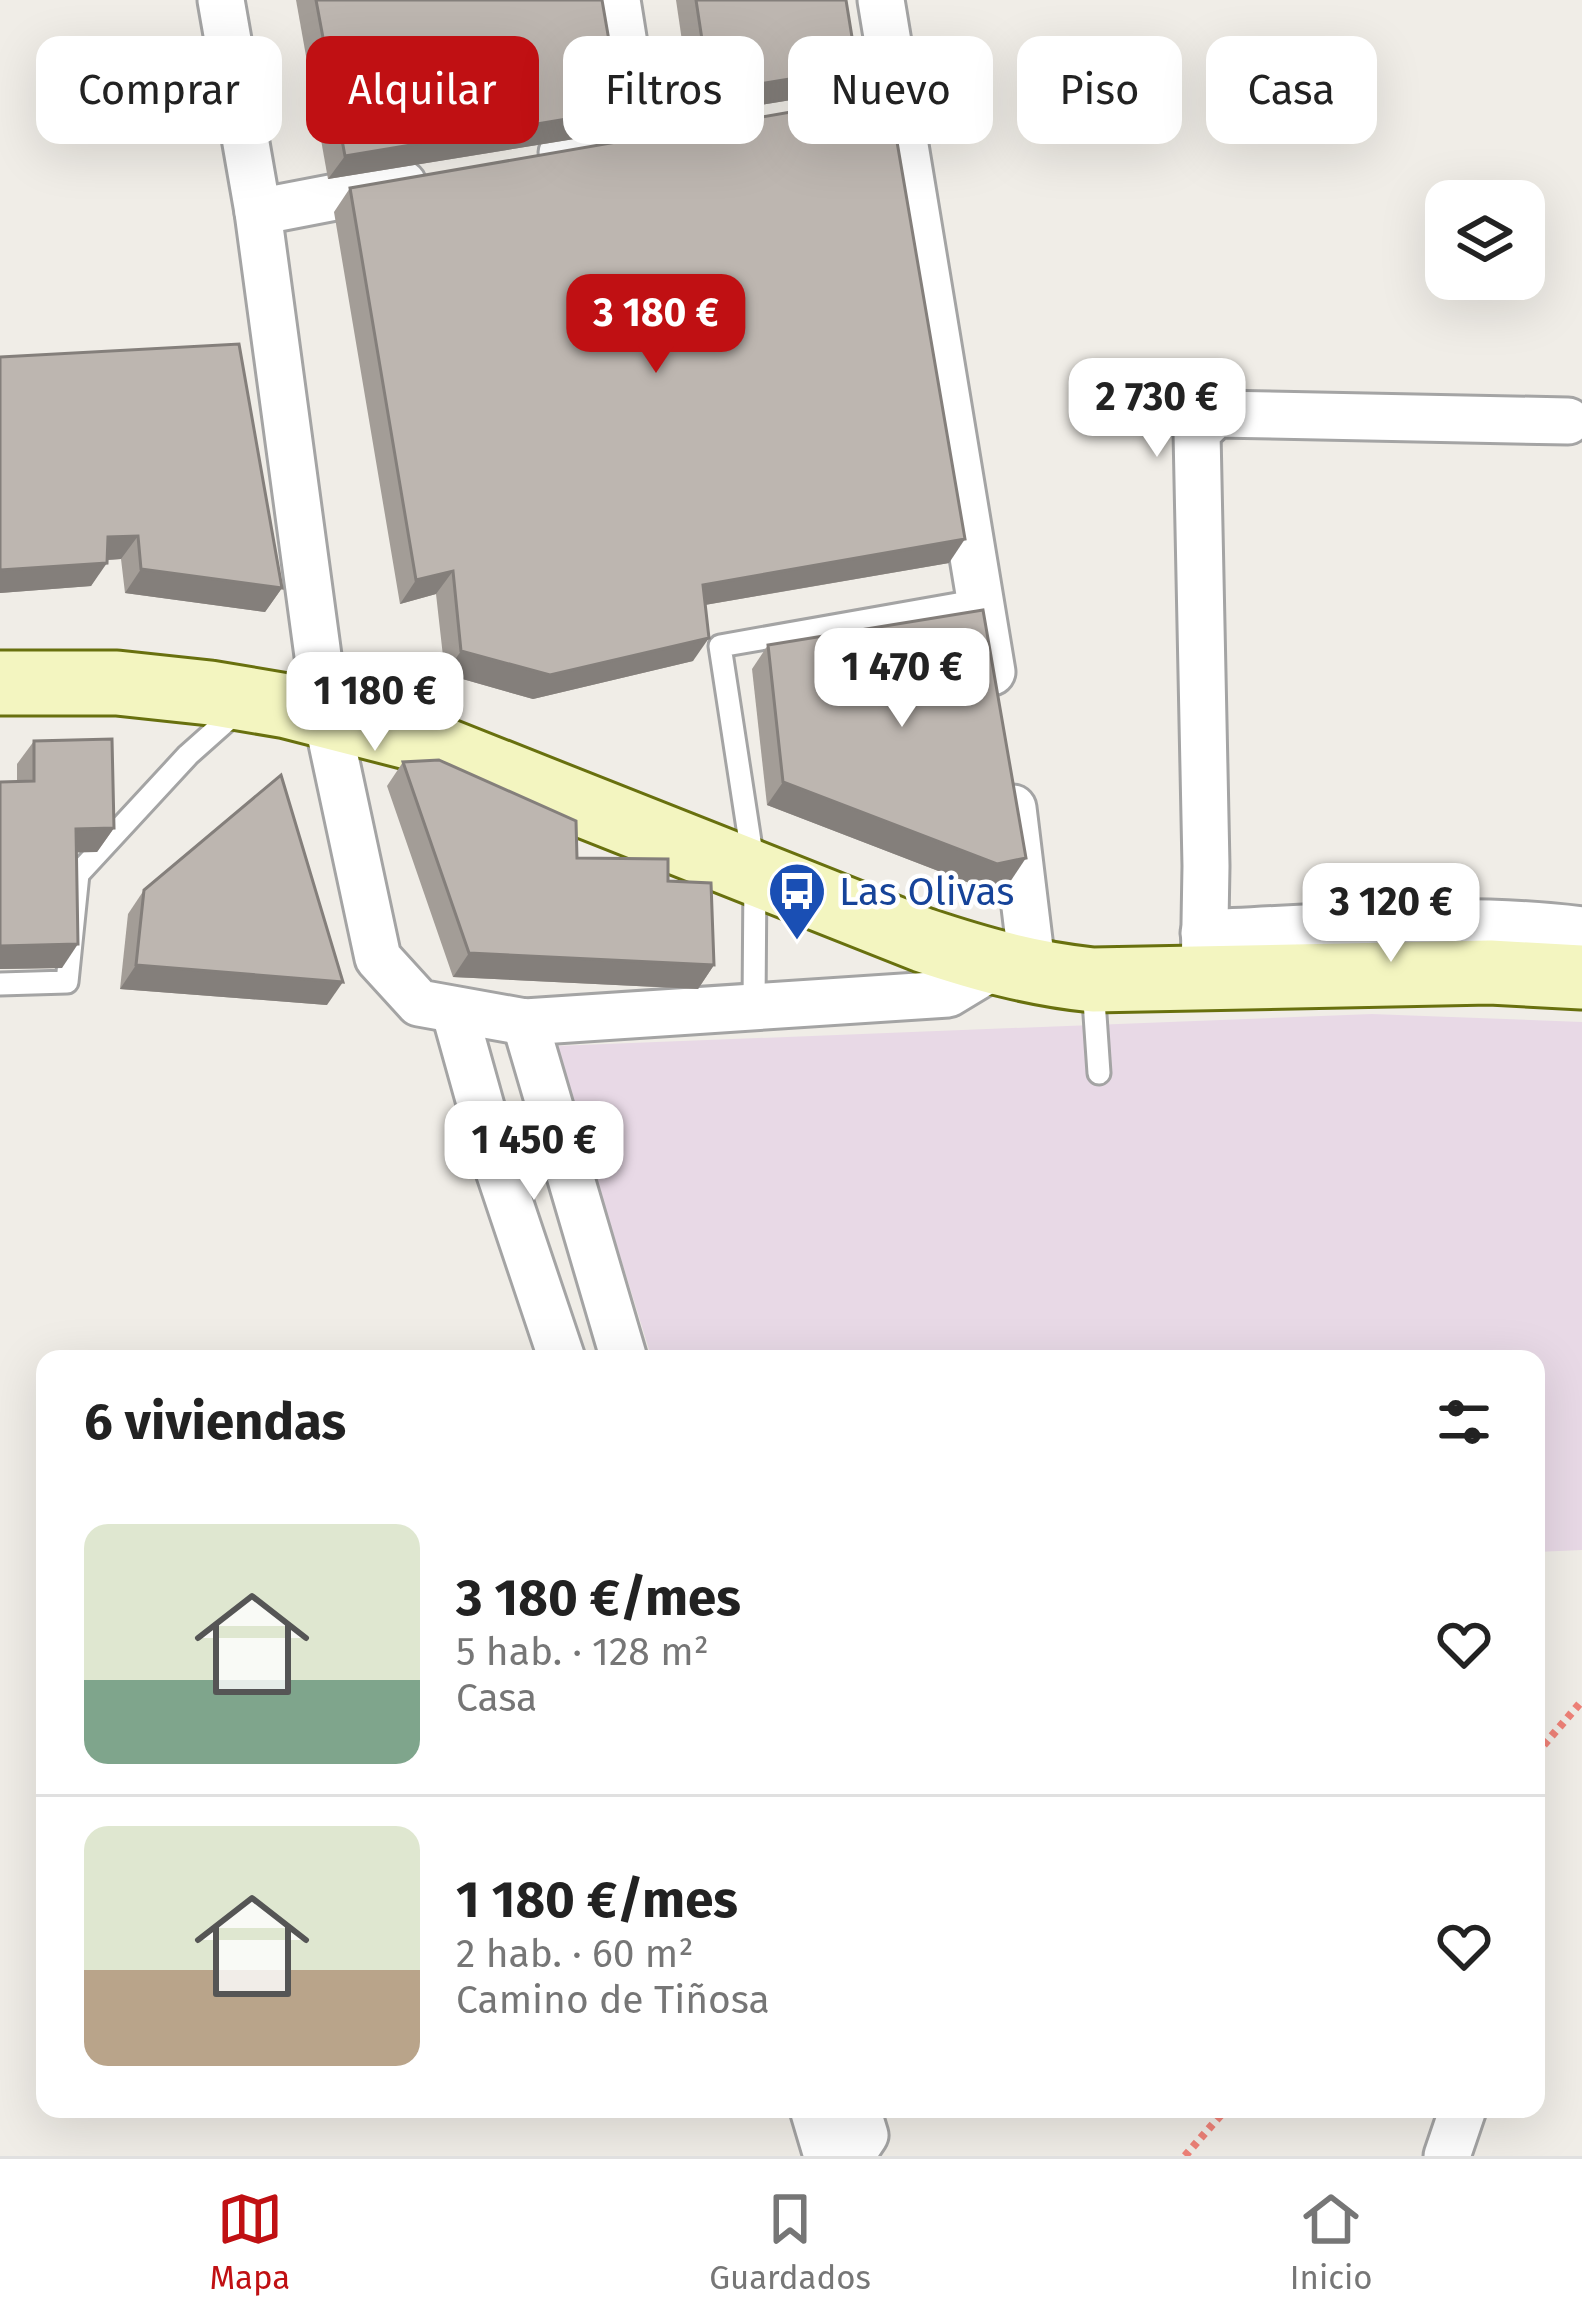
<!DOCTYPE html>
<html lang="es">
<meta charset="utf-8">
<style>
body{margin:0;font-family:"Fira Sans",sans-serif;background:#f6f6f6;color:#222;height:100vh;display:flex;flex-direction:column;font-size:45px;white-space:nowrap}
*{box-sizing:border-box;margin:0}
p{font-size:39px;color:#767676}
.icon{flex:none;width:66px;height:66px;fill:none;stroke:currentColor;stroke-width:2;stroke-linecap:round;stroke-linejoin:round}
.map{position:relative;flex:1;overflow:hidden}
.sheet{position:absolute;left:36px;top:1350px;width:1509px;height:768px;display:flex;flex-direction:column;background:#fff;border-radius:24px;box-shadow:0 12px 48px #0002}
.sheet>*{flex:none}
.guide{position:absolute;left:36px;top:36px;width:1512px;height:108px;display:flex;gap:24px}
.tools{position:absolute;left:1425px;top:180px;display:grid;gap:24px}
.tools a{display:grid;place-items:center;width:120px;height:120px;border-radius:24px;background:#fff;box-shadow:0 12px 48px #0002;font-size:60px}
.price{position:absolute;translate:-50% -102px;padding:0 27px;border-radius:24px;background:#fff;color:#222;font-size:39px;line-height:78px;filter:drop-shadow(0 3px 6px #0008)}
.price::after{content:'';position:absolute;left:50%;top:72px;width:36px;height:27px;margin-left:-18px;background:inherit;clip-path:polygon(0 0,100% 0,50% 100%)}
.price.current{background:#c01013;color:#fff}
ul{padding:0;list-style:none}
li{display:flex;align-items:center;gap:36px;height:300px;padding:0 48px}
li+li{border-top:3px solid #e0e0e0}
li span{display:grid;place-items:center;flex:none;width:336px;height:240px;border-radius:24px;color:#555}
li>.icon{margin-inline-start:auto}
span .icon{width:144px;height:144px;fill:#fffc;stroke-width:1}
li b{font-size:51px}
h2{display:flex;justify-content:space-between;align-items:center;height:144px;padding:0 48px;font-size:51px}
.chip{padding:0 42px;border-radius:24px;background:#fff;box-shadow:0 12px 48px #0002;font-size:42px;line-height:108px}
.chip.current{background:#c01013;color:#fff}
.menu{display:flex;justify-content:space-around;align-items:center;height:168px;border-top:3px solid #e0e0e0;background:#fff;font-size:33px;color:#767676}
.menu a{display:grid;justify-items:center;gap:6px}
.menu .current{color:#c01013}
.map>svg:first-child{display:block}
.industrial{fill:#e8d9e6}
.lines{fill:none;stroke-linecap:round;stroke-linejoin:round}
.service-casing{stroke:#a4a4a4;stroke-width:27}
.minor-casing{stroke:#a4a4a4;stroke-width:51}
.secondary-casing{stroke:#68700e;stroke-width:69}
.path{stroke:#ef8278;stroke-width:8;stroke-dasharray:6 6;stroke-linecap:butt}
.service{stroke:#fff;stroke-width:21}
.minor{stroke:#fff;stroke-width:45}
.secondary{stroke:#f3f5c0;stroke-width:63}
.wall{fill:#a39d97}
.shaded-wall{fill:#847f7b}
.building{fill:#bdb6b0;stroke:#847f7b;stroke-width:3}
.labels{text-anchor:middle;stroke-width:9;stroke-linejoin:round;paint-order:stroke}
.transit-label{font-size:39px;fill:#164399;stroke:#fff;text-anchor:start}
</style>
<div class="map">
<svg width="1582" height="2156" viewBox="0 0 1582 2156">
<rect width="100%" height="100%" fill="#f0ede7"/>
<polygon class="industrial" points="1372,1014 1582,1022 1582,1550 1536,1552 1536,1359 652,1359 555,1046"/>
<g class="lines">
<g class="service-casing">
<g id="service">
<polyline points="0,984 67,982 78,874 188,755 242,707"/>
<polyline points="1093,986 1099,1073"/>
<polyline points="754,1007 755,874 720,646 980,600"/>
</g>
</g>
<g class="minor-casing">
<g id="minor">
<polyline points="221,0 258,212 326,715 378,958 419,1003 525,1022 948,994 996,965"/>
<polyline points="617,0 639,138"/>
<polyline points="881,0 992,672"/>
<polyline points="562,153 710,128"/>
<polyline points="258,212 403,184"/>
<polyline points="1013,808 1033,973"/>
<path d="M 1204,933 C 1329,928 1457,914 1582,930"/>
<polyline points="1204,979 1206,866 1197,432 1216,414 1568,421"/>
<polyline points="454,1010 499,1171 562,1359"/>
<polyline points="525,1022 624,1359"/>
<polyline points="813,2109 827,2156"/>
<polyline points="827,2152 853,2153 865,2135 857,2109"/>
<polyline points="1447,2156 1463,2109"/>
</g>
</g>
<g class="secondary-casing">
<path id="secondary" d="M 0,683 L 117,683 L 210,693 L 287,706 L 416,739 L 923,940 C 980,959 1033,974 1093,980 L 1490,972 L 1582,977"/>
</g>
<g class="path">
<polyline points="1536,1754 1582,1701"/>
<polyline points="1185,2156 1226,2109"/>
</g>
<use href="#service" class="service"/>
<use href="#minor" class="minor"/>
<use href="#secondary" class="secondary"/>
</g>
<g class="wall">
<polygon points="296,0 602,0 605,134 328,179"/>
<polygon points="676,0 846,0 840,92 693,116"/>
<polygon points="350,188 949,563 705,605 693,661 533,699 445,674 436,594 400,604 334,212"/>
<polygon points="0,357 282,588 265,612 125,593 121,559 107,560 91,586 0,593"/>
<polygon points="768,645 1010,882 980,887 767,805 752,669"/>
<polygon points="34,741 114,828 97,852 76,852 62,968 0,969 0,782 17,781 17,764"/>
<polygon points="403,762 577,858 668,881 714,965 698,989 453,977 387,786"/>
<polygon points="144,890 327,1005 120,989 128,914"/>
</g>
<g class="shaded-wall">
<polygon points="857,68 840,92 693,116 710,92"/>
<polygon points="621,110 605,134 328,179 345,156"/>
<polygon points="138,536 121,559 92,561 108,537"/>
<polygon points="965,539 949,563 687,608 703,585"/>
<polygon points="107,563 91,586 0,593 0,570"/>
<polygon points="141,569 282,588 265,612 125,593"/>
<polygon points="453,571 436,594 400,604 416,580"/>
<polygon points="709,638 693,661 533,699 445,674 461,651"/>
<polygon points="783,782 1026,858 1010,882 980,887 767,805"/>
<polygon points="114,828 97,852 59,853 76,829"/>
<polygon points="78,944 62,968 0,969 0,946"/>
<polygon points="469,953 714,965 698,989 453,977"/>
<polygon points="136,965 343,982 327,1005 120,989"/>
</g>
<g class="building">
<polygon points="316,0 602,0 621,110 345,156"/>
<polygon points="696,0 846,0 857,68 710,92"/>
<polygon points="889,95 965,539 703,585 709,638 550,675 461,651 453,571 416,580 350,188"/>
<polygon points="239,344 282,588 141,569 138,536 108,537 107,563 0,570 0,357"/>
<polygon points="983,610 1026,858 997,864 783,782 768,645"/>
<polygon points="112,739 114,828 76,829 78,944 0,946 0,782 34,781 34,741"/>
<polygon points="439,760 576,821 577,858 668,859 668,881 711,883 714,965 469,953 403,762"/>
<polygon points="281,775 343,982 136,965 144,890"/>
</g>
<defs>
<g id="bus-pin" transform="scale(3)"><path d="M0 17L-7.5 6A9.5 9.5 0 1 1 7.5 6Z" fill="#1a4fb4" stroke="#fff"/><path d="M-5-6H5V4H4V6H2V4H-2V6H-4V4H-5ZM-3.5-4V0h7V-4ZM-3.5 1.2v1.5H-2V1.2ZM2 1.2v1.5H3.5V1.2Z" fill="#fff"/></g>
</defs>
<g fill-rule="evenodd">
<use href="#bus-pin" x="797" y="891"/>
</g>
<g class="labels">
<g class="transit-label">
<text x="839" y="905">Las Olivas</text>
</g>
</g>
</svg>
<div class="tools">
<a><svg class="icon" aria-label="layers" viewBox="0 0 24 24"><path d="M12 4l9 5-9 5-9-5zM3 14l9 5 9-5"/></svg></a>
</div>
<b class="price current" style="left:656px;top:376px">3 180 €</b>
<b class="price" style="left:1157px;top:460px">2 730 €</b>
<b class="price" style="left:902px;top:730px">1 470 €</b>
<b class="price" style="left:375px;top:754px">1 180 €</b>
<b class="price" style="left:1391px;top:965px">3 120 €</b>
<b class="price" style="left:534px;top:1203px">1 450 €</b>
<div class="guide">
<a class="chip">Comprar</a>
<a class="chip current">Alquilar</a>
<a class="chip">Filtros</a>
<a class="chip">Nuevo</a>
<a class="chip">Piso</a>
<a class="chip">Casa</a>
</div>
<section class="sheet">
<h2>6 viviendas<svg class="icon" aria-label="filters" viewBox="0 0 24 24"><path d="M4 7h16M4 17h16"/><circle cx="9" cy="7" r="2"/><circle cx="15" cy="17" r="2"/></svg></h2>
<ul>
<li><span style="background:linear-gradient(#dfe7d0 65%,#7fa58c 0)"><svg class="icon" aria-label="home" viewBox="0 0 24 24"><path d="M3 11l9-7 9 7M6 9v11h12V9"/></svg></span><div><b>3 180 €/mes</b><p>5 hab. · 128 m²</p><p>Casa</p></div><svg class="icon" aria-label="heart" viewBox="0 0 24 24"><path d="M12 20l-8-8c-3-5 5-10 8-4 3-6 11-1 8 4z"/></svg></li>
<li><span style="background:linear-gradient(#dfe7d0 60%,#b9a48a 0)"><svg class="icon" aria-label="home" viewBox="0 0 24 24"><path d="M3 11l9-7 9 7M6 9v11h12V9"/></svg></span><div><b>1 180 €/mes</b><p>2 hab. · 60 m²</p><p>Camino de Tiñosa</p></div><svg class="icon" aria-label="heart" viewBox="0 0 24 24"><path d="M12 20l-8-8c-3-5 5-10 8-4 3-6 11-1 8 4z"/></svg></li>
</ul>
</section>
</div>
<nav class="menu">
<a class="current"><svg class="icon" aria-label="map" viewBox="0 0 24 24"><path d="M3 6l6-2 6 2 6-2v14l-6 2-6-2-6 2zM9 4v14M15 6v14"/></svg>Mapa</a>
<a><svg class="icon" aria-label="saved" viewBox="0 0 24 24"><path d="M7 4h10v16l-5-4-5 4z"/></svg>Guardados</a>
<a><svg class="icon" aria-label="home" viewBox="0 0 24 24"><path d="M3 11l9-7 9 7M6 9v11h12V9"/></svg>Inicio</a>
</nav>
